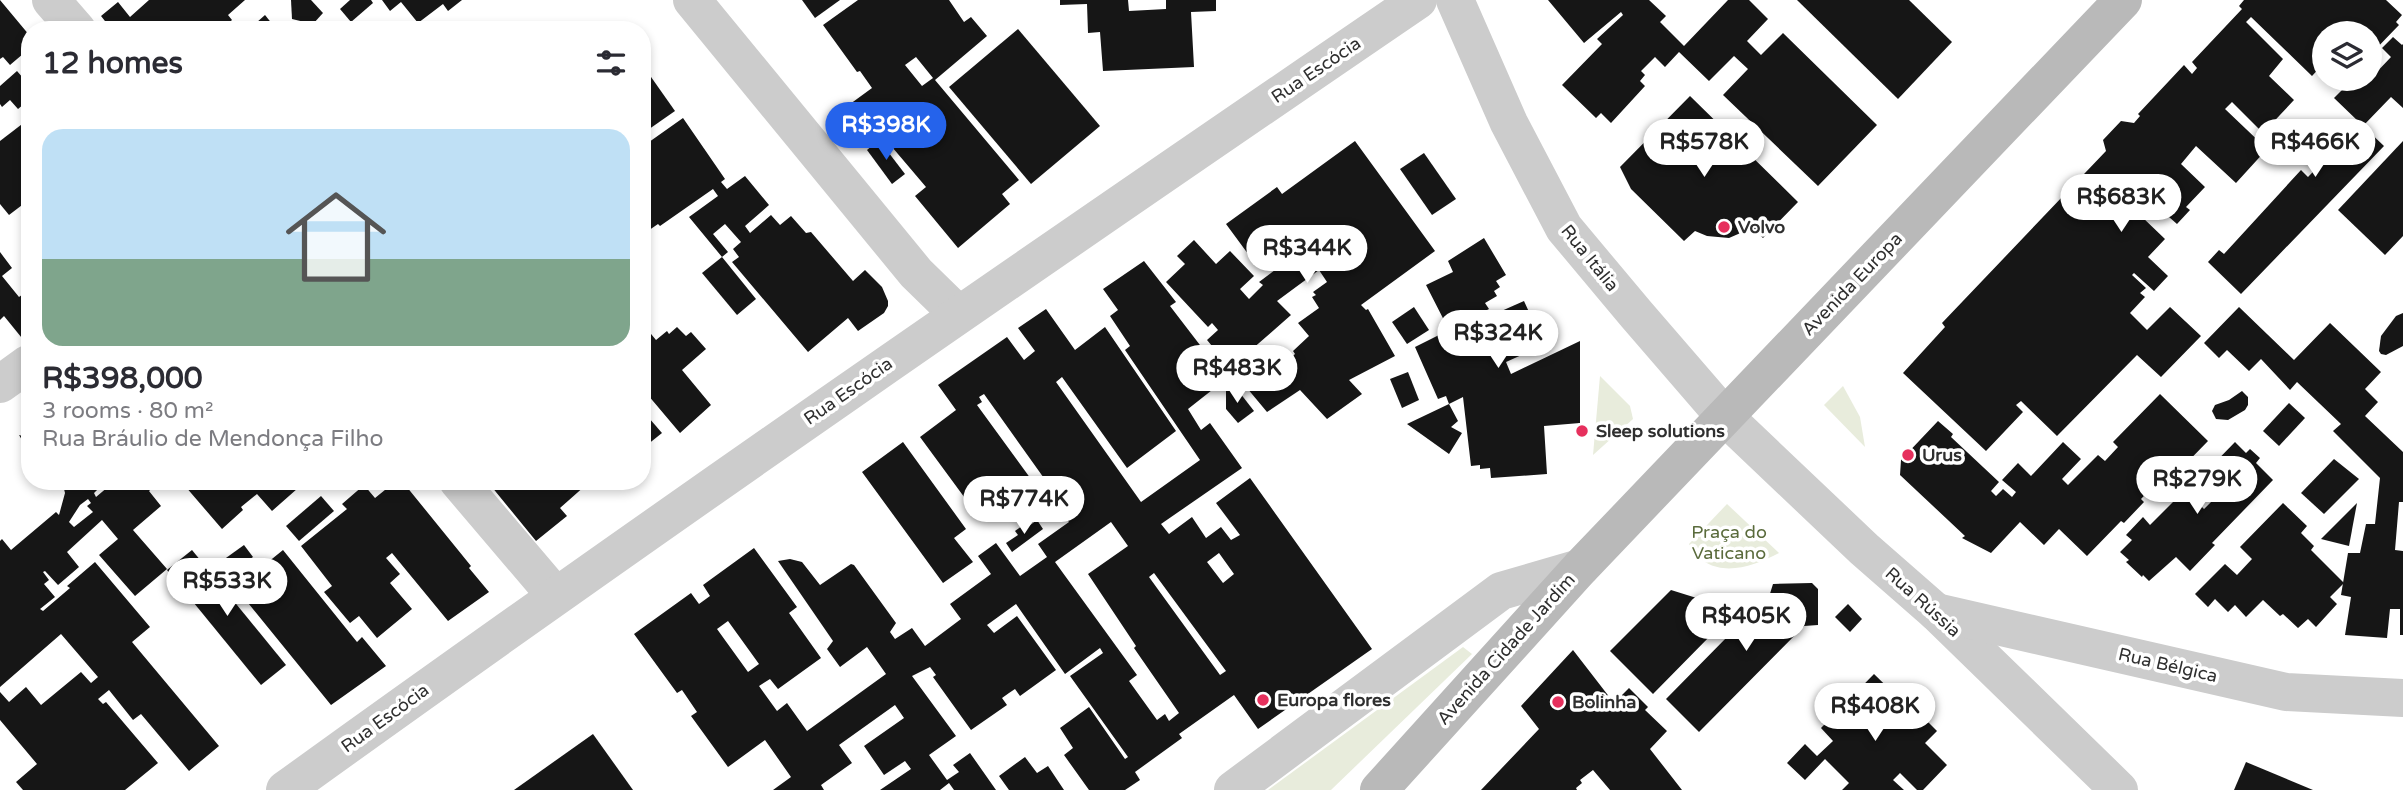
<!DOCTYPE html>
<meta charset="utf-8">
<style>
body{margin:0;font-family:"Varela Round",sans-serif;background:#f7f7f7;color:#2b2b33;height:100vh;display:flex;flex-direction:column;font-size:26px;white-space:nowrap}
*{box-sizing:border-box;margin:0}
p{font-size:23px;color:#7c7c81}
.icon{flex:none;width:38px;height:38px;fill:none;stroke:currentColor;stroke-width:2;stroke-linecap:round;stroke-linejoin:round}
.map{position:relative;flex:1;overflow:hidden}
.sheet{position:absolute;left:21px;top:21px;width:630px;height:469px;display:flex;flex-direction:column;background:#fff;border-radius:28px;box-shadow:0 4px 10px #0003}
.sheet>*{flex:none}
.tools{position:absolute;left:2312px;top:21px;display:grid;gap:14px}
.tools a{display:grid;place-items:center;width:70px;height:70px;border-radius:50%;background:#fff;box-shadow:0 4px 10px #0003;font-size:35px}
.price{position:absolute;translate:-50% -60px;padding:0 16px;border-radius:24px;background:#fff;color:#222;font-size:23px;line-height:46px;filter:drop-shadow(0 2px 4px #0008)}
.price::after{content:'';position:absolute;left:50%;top:42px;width:21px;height:16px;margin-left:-10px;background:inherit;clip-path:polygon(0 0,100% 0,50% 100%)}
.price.current{background:#2563eb;color:#fff}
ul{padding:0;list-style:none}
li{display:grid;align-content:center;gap:14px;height:371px;padding:0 21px}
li+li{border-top:2px solid #e1e1e2}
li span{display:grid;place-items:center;height:217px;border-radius:21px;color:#555}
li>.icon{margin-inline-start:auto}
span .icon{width:126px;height:126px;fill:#fffc;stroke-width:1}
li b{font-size:30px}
h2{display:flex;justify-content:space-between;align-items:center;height:84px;padding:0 21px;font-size:30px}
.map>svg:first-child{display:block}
.green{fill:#e8ecdc}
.building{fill:#161616;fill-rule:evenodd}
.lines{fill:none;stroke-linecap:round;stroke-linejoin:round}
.minor{stroke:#ccc;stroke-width:38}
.secondary{stroke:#b9b9b9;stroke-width:38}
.poi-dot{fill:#e6305d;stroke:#fff;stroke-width:2.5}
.labels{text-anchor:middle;stroke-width:7;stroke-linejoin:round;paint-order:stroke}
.street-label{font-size:18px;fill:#2f2f2f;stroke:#fff}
.poi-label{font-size:18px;font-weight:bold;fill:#2f2f2f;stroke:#fff;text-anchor:start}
.park-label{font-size:18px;fill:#5a6b3c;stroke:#fff}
</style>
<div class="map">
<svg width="2403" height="790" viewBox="0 0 2403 790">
<rect width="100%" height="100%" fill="#fff"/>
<g class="green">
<polygon points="1600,376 1630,406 1633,419 1593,455"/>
<polygon points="1843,386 1860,417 1865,447 1824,405"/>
<path d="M 1727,504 L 1779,553 C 1749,569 1709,581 1689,544 Z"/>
<polygon points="1463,647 1472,654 1331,790 1268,790"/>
</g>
<g class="building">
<polygon points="0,0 30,36 30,48 10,65 3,57 0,59"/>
<polygon points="149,0 245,0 228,15 232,20 221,30 112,30 101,16 118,2 130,17"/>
<polygon points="291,0 311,0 323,13 313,24 292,19"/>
<polygon points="350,0 371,0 373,3 351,22 340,9"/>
<polygon points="382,0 462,0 448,11 443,4 418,23 401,2 390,11"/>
<polygon points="802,0 840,0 815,18"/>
<path d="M 858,0 L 949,0 L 964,22 L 971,17 L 987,36 L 935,80 L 1019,180 L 1002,194 L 1010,204 L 958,248 L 915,196 L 926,187 L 881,134 L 889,128 L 882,119 L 867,132 L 846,107 L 872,88 L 860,71 L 857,72 L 823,25 ZM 916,57 L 933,78 L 922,86 L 905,65 Z"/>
<polygon points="1060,0 1128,0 1129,11 1166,9 1166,0 1216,0 1216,11 1191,12 1194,67 1103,71 1100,32 1088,33 1087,4 1060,5"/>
<polygon points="1548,0 1649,0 1666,16 1660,22 1684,46 1728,0 1749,0 1768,19 1747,41 1761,55 1783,33 1877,125 1818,186 1723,95 1748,69 1734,56 1709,81 1679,52 1665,67 1655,57 1641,71 1645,75 1640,81 1645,86 1611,123 1601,113 1596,118 1562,85 1602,44 1597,39 1623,15 1621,12 1584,43"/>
<polygon points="1797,0 1909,0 1952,42 1898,99"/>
<polygon points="2244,0 2386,0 2402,15 2396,22 2399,25 2370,55 2370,33 2324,33 2324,63 2312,76 2251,17 2246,22 2283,59 2269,76 2294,100 2263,133 2232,102 2225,109 2267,149 2236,183 2196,146 2181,164 2205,187 2186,207 2190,210 2177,224 2161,210 2158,214 2126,182 2117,193 2165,239 2148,257 2168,276 2154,291 2134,273 2132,275 2146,288 2140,293 2145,297 2130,313 2147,330 2170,307 2201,336 2161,377 2137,355 2057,436 2021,401 2016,405 2023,412 1986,451 1903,373 1945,327 1942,323 2106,151 2103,140 2121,121 2134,123 2140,116 2138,114 2184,65 2192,74 2197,68 2192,62 2242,9 2239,6"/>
<polygon points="265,15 277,30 248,30"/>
<polygon points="1018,29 1100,126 1031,184 949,87"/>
<polygon points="2393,37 2402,45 2403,44 2403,108 2391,97 2363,126 2384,146 2241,294 2208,262 2219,250 2224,254 2301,170 2308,177 2360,123 2334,98 2353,79 2370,79 2370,75 2372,77 2391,57 2382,48"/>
<polygon points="644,67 675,111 642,134 642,68"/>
<polygon points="17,71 30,86 30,99 18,109 10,100 2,107 0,104 0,86"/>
<polygon points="1690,96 1798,202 1763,238 1752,228 1729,238 1707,236 1695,231 1684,241 1631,189 1620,167"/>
<polygon points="30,118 30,199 9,215 0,204 0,141"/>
<polygon points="683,118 725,179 721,182 727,189 745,176 769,205 745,226 750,233 771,215 780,225 791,216 806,233 811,232 853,281 865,270 882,287 888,301 888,306 884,313 858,331 848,318 808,352 732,262 739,257 733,249 741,242 725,224 713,234 728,252 722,257 689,217 718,196 713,189 660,226 658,224 642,235 642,147"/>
<polygon points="879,140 905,174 892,184 867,150"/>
<path d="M 1355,141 L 1435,251 L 1361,305 L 1366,310 L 1368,309 L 1395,356 L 1349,380 L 1362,394 L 1327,419 L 1300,390 L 1267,412 L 1207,340 L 1218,330 L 1212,323 L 1208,327 L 1166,282 L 1185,264 L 1177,256 L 1194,240 L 1216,264 L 1230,251 L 1254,276 L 1240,289 L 1249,299 L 1263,285 L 1259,282 L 1315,240 L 1304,226 L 1254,262 L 1226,224 L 1277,187 L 1282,194 ZM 1319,270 L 1327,282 L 1313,292 L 1316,295 L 1312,297 L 1319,308 L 1298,323 L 1309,336 L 1293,351 L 1295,354 L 1276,371 L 1282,377 L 1276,383 L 1253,357 L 1255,355 L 1251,350 L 1291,315 L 1277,301 Z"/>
<polygon points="2403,141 2403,236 2385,255 2338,210"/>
<polygon points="1424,153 1456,199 1432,215 1400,169"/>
<polygon points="1484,238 1506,275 1496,281 1500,287 1494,291 1497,296 1485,303 1489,309 1452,328 1454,332 1524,301 1544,345 1506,362 1511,374 1580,341 1580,423 1544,426 1547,474 1491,478 1490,468 1480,469 1480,465 1471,466 1463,397 1449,404 1446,396 1438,399 1415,347 1449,330 1426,285 1453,272 1448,261"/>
<polygon points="0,252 12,268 2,276 19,297 30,289 30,348 4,316 0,320"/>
<polygon points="722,257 756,299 737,315 702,273"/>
<path d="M 1144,261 L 1176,302 L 1170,306 L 1226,379 L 1188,409 L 1201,430 L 1210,423 L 1242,468 L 1161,524 L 1169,534 L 1192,517 L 1206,538 L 1221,527 L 1231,540 L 1240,535 L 1216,503 L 1250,478 L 1372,649 L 1258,729 L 1234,695 L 1179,734 L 1182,738 L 1135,772 L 1140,780 L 1125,790 L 1089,790 L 1064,755 L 1073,748 L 1060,728 L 1089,707 L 1125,759 L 1128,757 L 1070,676 L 1103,653 L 1100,648 L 1065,674 L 1016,604 L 987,625 L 994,633 L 1017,616 L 1056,670 L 1020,696 L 1015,689 L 1009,693 L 1002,698 L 1007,705 L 971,730 L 933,677 L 936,675 L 930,667 L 912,676 L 956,736 L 929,755 L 947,780 L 959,772 L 953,765 L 970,753 L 996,790 L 954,790 L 949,783 L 940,790 L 880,790 L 911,769 L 905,761 L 884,775 L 864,746 L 904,718 L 895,705 L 839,745 L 852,763 L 821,785 L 824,790 L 773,790 L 791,777 L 765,740 L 728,767 L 691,716 L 697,712 L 682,690 L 677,693 L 634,634 L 691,593 L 699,604 L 710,596 L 703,585 L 754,548 L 797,607 L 789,613 L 821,658 L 778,689 L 770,679 L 759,686 L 777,711 L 787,703 L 807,731 L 886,674 L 867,647 L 840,667 L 827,649 L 833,641 L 778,561 L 790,559 L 802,562 L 820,585 L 851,564 L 854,565 L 896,623 L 890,632 L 895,639 L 912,628 L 925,646 L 961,619 L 950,604 L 991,574 L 978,556 L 996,543 L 1020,576 L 1047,557 L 1038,544 L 1069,522 L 1052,498 L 1056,495 L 984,394 L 979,397 L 982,402 L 977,405 L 1036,486 L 1002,511 L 994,498 L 978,510 L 973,503 L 970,505 L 920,437 L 956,410 L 938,385 L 1007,337 L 1024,360 L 1035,351 L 1018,328 L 1046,309 L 1075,350 L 1105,327 L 1176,431 L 1127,468 L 1062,377 L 1056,382 L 1141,502 L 1200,460 L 1125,350 L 1130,346 L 1110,316 L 1118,310 L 1103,289 ZM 1111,522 L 1128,546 L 1088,574 L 1136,646 L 1134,648 L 1179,713 L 1169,721 L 1165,714 L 1157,720 L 1129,681 L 1137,675 L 1055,562 ZM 1219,553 L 1234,574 L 1223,583 L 1207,562 ZM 1154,573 L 1226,671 L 1220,675 L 1149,577 ZM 728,621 L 759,664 L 748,672 L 717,629 Z"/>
<polygon points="1414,307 1429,330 1407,344 1392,322"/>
<polygon points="2239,307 2294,360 2330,323 2381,372 2365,389 2378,402 2365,416 2403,452 2403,502 2399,502 2395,550 2403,551 2403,635 2400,635 2400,609 2390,609 2387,638 2345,635 2351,597 2341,595 2348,553 2360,553 2366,524 2375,524 2380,478 2333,431 2341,424 2297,382 2290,390 2261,359 2249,371 2227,350 2219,358 2204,343"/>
<polygon points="2403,313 2403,346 2386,355 2381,354 2379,351 2381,336 2396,316"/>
<polygon points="642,323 656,340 667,331 669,334 677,327 686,336 691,332 706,349 682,370 711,405 680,433 642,388 648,383 642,376"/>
<polygon points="1408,372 1419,400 1402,408 1390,379"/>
<polygon points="1233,384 1254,411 1238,423 1226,409 1226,390"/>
<polygon points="2242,391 2248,397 2248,405 2245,410 2228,420 2216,419 2212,411 2215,405 2229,400"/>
<polygon points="2160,394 2208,441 2171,479 2152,460 2147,466 2160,479 2141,499 2144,502 2124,523 2121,521 2087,556 2059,529 2044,545 2020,522 1991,553 1962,538 1965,536 1900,475 1901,460 1938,421 1953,434 1951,437 1999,482 1991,491 1996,496 2003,489 2012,497 2016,492 2002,480 2018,463 2031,476 2063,442 2081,459 2062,479 2068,485 2098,455 2105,461 2118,447 2113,442"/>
<polygon points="2289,403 2305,418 2279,446 2263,431"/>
<polygon points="1449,404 1458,421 1451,427 1462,433 1449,454 1407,424"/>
<polygon points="642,410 662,433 642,449"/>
<polygon points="19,435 30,438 30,453"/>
<polygon points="903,442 966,529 954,538 973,562 943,583 862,472"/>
<polygon points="2235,442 2246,453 2250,449 2260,458 2256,463 2273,480 2212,543 2215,545 2190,571 2176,557 2149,581 2143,575 2142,577 2126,562 2129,560 2120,552 2132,540 2126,535 2143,517 2150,525 2185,490 2204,509 2215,498 2198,480"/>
<polygon points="2334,459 2359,479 2324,514 2301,493"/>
<path d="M 44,481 L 106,481 L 94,493 L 96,497 L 115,481 L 160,481 L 149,491 L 161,506 L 133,530 L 167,569 L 135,596 L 99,555 L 118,539 L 102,520 L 67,552 L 79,567 L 58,585 L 45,571 L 43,572 L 49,580 L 44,584 L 55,597 L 40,609 L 43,611 L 70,588 L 67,586 L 95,562 L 150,627 L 132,642 L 219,746 L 189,771 L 141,714 L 133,720 L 109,690 L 98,699 L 103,704 L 106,702 L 158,763 L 125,790 L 23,790 L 16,782 L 37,764 L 0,720 L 0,692 L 9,702 L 26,687 L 41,705 L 81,672 L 91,683 L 98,677 L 61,634 L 0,687 L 0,541 L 2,539 L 11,550 L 56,512 L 59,515 L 65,493 L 63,485 L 44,483 ZM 88,499 L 91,503 L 87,506 L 93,512 L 74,527 L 69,522 L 80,505 Z"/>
<polygon points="191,481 306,481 272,511 257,494 241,507 243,510 222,529 185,486"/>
<polygon points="396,481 402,481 471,566 469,568 489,592 448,621 392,553 386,558 400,574 390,583 412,609 377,638 359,616 350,623 324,592 332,586 301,546 347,509 342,504 364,485 375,498"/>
<polygon points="487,481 583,481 586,485 560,508 567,516 536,541"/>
<polygon points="321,496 334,511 299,541 286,526"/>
<polygon points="2283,503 2307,526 2301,533 2314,546 2311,550 2344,583 2330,597 2337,604 2316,627 2308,619 2298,628 2283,614 2280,616 2263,600 2246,617 2235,605 2228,612 2215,599 2208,607 2195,594 2225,564 2237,575 2252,559 2240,547"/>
<polygon points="2357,503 2349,546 2321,539"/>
<polygon points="1037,520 1043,529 1012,552 1006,543 1018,535 1015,531 1022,526 1025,529"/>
<polygon points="244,545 253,557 228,575 219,563"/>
<polygon points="192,550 286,665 261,685 167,570"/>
<polygon points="283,550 357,642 362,637 386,666 331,705 236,588"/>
<polygon points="1812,583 1818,589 1818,625 1804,626 1699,732 1666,699 1729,635 1731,638 1768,600 1773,584"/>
<polygon points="1671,590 1703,600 1727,602 1729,605 1708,627 1713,633 1653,694 1610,651"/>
<polygon points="1848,604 1862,619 1850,632 1835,617"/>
<polygon points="1573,650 1614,703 1629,688 1648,707 1645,710 1667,731 1650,749 1682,790 1610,790 1593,770 1580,780 1582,783 1576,788 1577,790 1481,790 1539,729 1521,706"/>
<polygon points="1874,674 1916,715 1919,713 1937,731 1925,743 1947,765 1923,790 1917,790 1900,773 1893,780 1904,790 1842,790 1849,783 1825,759 1805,780 1787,763 1805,744 1817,756 1833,741 1821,728"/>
<polygon points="593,734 633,790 514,790"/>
<polygon points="1025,757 1037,773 1048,766 1064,790 1009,790 999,776"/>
<polygon points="2246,762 2313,790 2234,790"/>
</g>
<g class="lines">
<g class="minor">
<polyline points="51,0 77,30"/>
<polyline points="692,0 916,273 958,314"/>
<polyline points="1455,0 1509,123 1564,228 1636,314 1725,417 1864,549 1936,612 2119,790"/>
<polyline points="0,384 28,364"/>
<polyline points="458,481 555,595"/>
<polyline points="1936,612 2286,692 2403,698"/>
<path d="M 285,790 C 658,521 1037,260 1418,0"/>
<polyline points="1233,790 1501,591 1580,568"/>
</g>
<polyline class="secondary" points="1379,790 1580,568 2123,0"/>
</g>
<g class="poi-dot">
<circle cx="1724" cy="227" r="7"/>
<circle cx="1582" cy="431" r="7"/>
<circle cx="1908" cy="455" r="7"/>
<circle cx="1263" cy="700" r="7"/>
<circle cx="1558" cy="702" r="7"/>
</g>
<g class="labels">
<g class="street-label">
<text transform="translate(1316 70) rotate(-34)" y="6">Rua Escócia</text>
<text transform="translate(1590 258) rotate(51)" y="6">Rua Itália</text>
<text transform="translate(1852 284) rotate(-46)" y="6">Avenida Europa</text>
<text transform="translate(848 391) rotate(-35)" y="6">Rua Escócia</text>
<text transform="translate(1923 602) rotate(42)" y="6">Rua Rússia</text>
<text transform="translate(1506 649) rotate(-48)" y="6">Avenida Cidade Jardim</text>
<text transform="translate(2168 665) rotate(13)" y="6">Rua Bélgica</text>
<text transform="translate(385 718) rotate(-36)" y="6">Rua Escócia</text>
</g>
<g class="poi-label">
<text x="1738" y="233">Volvo</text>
<text x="1596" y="437">Sleep solutions</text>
<text x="1922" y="461">Urus</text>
<text x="1277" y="706">Europa flores</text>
<text x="1572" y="708">Bolinha</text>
</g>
<g class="park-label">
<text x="1729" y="538">Praça do<tspan x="1729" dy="21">Vaticano</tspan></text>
</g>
</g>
</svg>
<div class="tools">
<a><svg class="icon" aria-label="layers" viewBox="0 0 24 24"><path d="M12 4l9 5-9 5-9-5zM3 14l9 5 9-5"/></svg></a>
</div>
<b class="price current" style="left:886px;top:162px">R$398K</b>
<b class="price" style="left:1704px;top:179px">R$578K</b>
<b class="price" style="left:2315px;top:179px">R$466K</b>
<b class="price" style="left:2121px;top:234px">R$683K</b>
<b class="price" style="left:1307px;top:285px">R$344K</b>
<b class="price" style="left:1498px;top:370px">R$324K</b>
<b class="price" style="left:1237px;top:405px">R$483K</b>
<b class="price" style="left:2197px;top:516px">R$279K</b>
<b class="price" style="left:1024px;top:536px">R$774K</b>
<b class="price" style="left:227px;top:618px">R$533K</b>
<b class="price" style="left:1746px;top:653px">R$405K</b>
<b class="price" style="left:1875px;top:743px">R$408K</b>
<section class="sheet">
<h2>12 homes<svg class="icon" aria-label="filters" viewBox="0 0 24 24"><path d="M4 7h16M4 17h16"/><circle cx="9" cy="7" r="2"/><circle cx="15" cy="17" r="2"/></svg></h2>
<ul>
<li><span style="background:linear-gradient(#bfe0f5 60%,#7fa58c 0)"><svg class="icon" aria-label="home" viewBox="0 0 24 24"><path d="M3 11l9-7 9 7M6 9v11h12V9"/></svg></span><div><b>R$398,000</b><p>3 rooms · 80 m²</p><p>Rua Bráulio de Mendonça Filho</p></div></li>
</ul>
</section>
</div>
